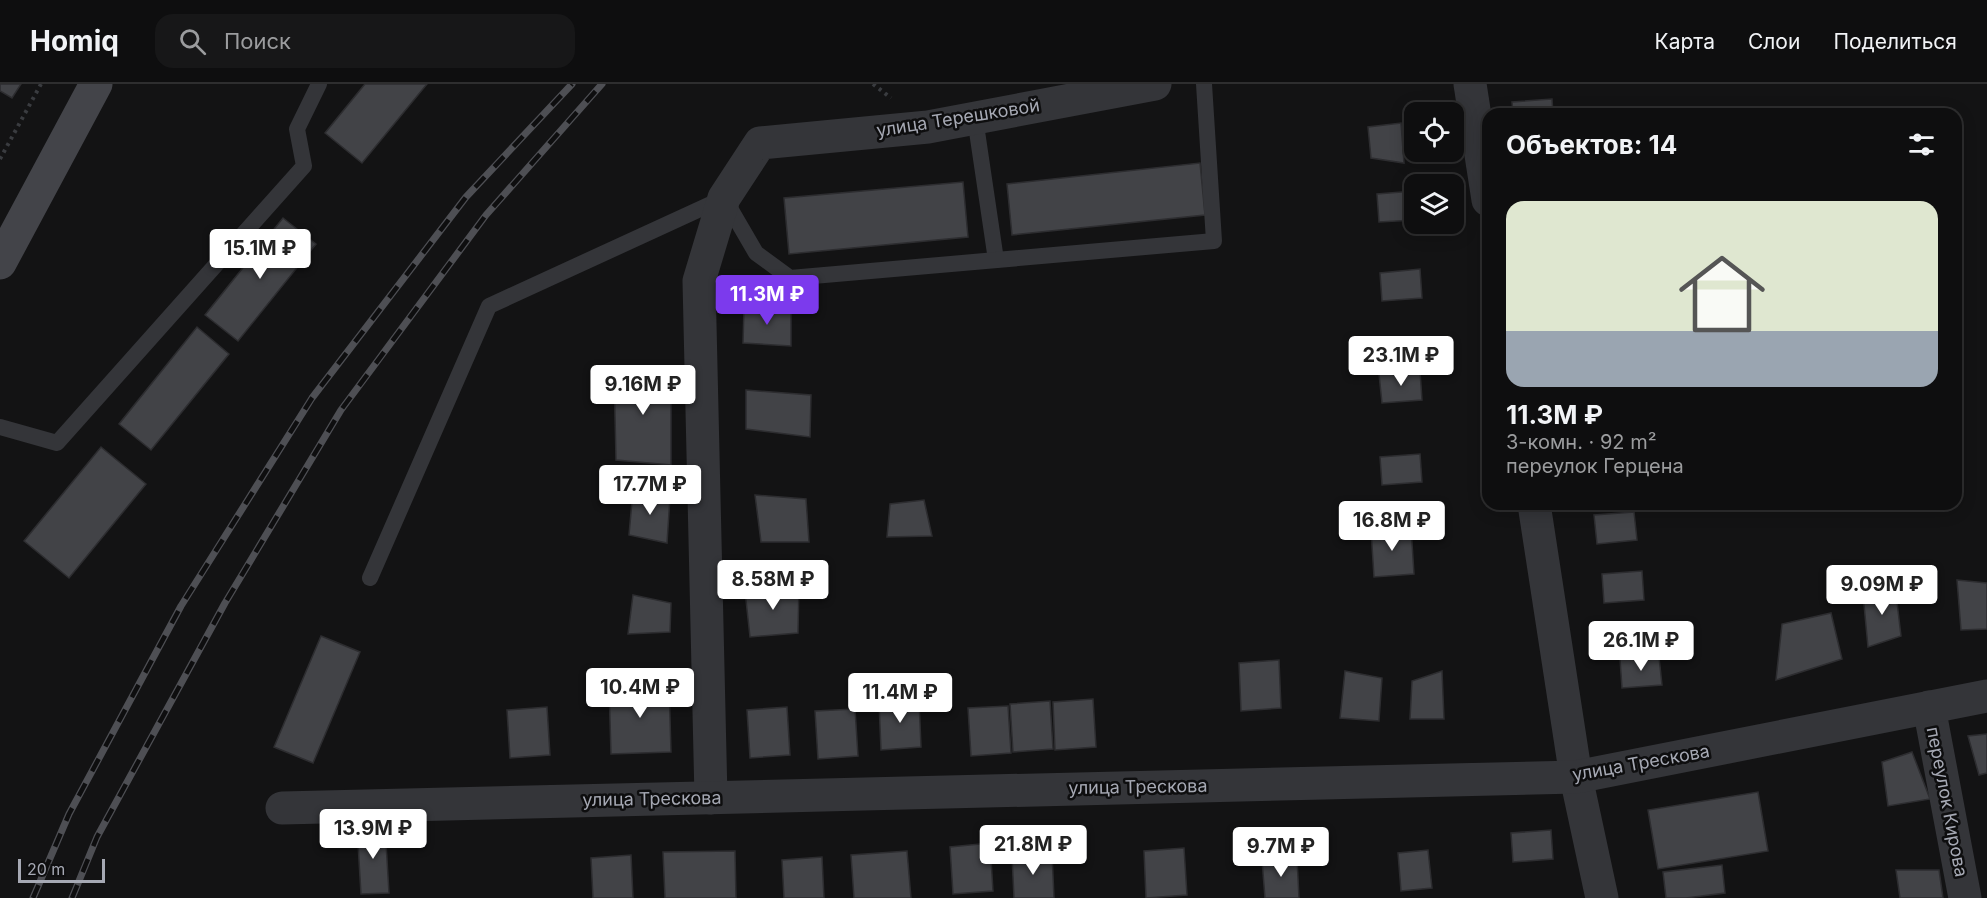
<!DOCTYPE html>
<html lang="ru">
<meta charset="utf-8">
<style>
body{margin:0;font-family:Inter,sans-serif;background:#171718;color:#f1f3f6;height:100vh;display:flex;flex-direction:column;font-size:22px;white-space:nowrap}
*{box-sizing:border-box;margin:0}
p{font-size:20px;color:#9b9c9e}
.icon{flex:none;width:33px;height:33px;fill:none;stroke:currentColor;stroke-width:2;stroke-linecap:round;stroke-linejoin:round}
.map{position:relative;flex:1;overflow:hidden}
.sheet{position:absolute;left:1482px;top:24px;width:480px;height:402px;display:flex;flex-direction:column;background:#0e0e0f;border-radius:18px;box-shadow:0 3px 15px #0003,0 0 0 2px #2e2e2f}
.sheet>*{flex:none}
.fabs{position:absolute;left:1404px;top:18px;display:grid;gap:12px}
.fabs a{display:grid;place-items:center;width:60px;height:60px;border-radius:12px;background:#0e0e0f;box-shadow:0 3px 15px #0003,0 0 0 2px #2e2e2f;font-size:30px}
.scale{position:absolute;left:18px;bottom:15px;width:87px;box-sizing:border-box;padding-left:6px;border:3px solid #a6a9b4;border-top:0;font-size:16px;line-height:21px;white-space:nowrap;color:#a6a9b4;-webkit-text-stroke:4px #0e0e0f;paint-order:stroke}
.price{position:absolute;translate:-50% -51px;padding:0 14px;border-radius:6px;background:#fff;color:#222;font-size:20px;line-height:39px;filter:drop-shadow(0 2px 3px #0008)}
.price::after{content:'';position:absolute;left:50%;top:36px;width:18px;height:14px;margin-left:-9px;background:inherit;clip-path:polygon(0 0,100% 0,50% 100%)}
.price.on{background:#7c3aed;color:#fff}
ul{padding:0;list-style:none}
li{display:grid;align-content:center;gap:12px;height:318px;padding:0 24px}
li+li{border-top:2px solid #2e2e2f}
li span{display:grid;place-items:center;height:186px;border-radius:18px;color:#555}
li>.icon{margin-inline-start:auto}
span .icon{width:108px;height:108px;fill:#fffc;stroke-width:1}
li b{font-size:26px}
h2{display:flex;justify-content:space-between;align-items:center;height:72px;padding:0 24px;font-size:26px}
header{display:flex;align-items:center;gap:36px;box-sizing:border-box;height:84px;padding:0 30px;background:#0e0e0f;border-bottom:2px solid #2e2e2f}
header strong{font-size:28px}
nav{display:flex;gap:33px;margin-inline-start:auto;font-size:21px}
.search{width:420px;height:54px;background:#171718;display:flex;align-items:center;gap:15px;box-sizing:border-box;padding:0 21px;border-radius:18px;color:#9b9c9e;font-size:22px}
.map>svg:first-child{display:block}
.building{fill:#424347;stroke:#2d2d30;stroke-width:1.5}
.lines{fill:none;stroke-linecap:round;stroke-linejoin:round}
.path{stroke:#3a3c40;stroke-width:4;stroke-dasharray:3 4.5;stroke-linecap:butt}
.lane{stroke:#343539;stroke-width:16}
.street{stroke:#343539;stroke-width:33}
.secondary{stroke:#434449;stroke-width:33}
.rail-casing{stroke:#4e4f54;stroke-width:7}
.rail{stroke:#0e0e0f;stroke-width:4.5;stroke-dasharray:14;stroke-linecap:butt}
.labels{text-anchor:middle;stroke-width:5;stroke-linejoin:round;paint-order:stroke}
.street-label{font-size:18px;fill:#a6a9b4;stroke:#0e0e0f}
</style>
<header>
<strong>Homiq</strong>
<div class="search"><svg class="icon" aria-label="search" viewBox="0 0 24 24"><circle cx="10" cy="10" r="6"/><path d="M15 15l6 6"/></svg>Поиск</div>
<nav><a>Карта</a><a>Слои</a><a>Поделиться</a></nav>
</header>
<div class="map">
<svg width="1987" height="814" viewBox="0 0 1987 814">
<rect width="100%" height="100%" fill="#131314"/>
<g class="building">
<polygon points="0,0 21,0 12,14 0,7"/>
<polygon points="365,0 427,0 362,79 325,49"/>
<polygon points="1552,15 1553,30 1513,30 1512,18"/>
<polygon points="1401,39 1404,79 1371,74 1368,43"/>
<polygon points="1200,79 1205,131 1012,151 1007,100"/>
<polygon points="963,98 968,153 789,170 784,114"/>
<polygon points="1414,107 1414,136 1379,138 1377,110"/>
<polygon points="283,134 316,160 238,257 205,231"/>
<polygon points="1420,185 1422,214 1382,217 1380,189"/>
<polygon points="744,223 791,224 791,262 743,259"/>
<polygon points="197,243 229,270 151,366 119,340"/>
<polygon points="671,286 671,381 616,376 614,287"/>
<polygon points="1420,287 1422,316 1382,319 1379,290"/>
<polygon points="746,306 811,311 810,353 746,345"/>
<polygon points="101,363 146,400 69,494 24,457"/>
<polygon points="1420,370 1422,398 1382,401 1380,373"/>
<polygon points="633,406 670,413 667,459 629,451"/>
<polygon points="755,411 806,415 809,458 761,458"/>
<polygon points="924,416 932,452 887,453 890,420"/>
<polygon points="1634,428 1637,456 1597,460 1594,431"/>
<polygon points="1411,443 1414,490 1374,493 1371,446"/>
<polygon points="1642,487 1644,516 1604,519 1602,490"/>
<polygon points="1957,496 1987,499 1987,545 1961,546"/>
<polygon points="799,500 798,549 750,553 745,507"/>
<polygon points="1895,501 1901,552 1868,563 1863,510"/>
<polygon points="633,511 671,519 670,548 628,550"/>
<polygon points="1831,529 1842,575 1776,596 1782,540"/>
<polygon points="321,552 360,568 313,679 274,663"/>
<polygon points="1659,573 1662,601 1622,604 1620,575"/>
<polygon points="1279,576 1281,624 1241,627 1239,579"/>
<polygon points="1345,587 1382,594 1379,637 1340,634"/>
<polygon points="1442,587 1444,635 1410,635 1412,597"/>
<polygon points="669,600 671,668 611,670 609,602"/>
<polygon points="919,615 921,663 881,666 879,618"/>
<polygon points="1093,615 1096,663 1055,666 1053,618"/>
<polygon points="1050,617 1053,665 1013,668 1010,620"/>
<polygon points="1008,622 1011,669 971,672 968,624"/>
<polygon points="547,623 550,671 510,674 507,626"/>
<polygon points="787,623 790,671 750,674 747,626"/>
<polygon points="855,625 858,672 818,675 815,627"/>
<polygon points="1987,650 1987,689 1979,691 1968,652"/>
<polygon points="1912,668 1930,715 1888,722 1882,678"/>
<polygon points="1758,708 1768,767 1658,785 1648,726"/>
<polygon points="385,742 389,809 361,810 357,743"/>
<polygon points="1551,746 1553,775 1513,778 1511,749"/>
<polygon points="990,759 993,807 953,810 950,763"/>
<polygon points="1184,764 1187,811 1146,814 1144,767"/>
<polygon points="1428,766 1432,804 1401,807 1398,769"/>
<polygon points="735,767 736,814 665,814 663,768"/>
<polygon points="907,767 911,814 854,814 851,771"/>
<polygon points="1052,769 1054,814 1014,814 1012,772"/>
<polygon points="631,771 633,814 593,814 591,774"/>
<polygon points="822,773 824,814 784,814 782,776"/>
<polygon points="1297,774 1299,814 1265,814 1262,776"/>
<polygon points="1722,781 1725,809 1686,814 1666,814 1663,788"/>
<polygon points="1896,786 1939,786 1943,814 1900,814"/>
</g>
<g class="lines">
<g class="path">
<polyline points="873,0 891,14"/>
<polyline points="0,75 41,0"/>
</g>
<g class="lane">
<polyline points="975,34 996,176"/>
<polyline points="0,343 57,359 304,82 297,45 319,0"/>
<polyline points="370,494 489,222 724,114 756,169 790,194 1214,157 1204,0"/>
</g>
<g class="street">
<polyline points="1470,0 1488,116"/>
<polyline points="1534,420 1576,693 1602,814"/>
<polyline points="1929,623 1965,814"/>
<polyline points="711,714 699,197 724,114 760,59 928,43 1155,0"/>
<polyline points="282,724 1576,693 1987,612"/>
</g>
<polyline class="secondary" points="0,179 96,0"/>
<g class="rail-casing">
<g id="rail">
<polyline points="33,814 69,730 181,522 312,314 466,113 572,0"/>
<polyline points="72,814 97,753 225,519 341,326 486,131 602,0"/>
</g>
</g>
<use href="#rail" class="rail"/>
</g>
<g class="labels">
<g class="street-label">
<text transform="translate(958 34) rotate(-9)" y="6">улица Терешковой</text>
<text transform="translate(1641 679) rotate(-10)" y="6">улица Трескова</text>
<text transform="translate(1138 703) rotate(-1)" y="6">улица Трескова</text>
<text transform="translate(652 715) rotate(-1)" y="6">улица Трескова</text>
<text transform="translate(1947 718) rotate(79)" y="6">переулок Кирова</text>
</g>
</g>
</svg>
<div class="fabs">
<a><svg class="icon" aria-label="locate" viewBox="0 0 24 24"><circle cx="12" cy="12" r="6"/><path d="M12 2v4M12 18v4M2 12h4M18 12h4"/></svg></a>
<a><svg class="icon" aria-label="layers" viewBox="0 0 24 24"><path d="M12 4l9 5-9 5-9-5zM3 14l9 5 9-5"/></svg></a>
</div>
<div class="scale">20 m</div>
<b class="price" style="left:260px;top:196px">15.1M ₽</b>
<b class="price on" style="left:767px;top:242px">11.3M ₽</b>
<b class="price" style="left:1401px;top:303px">23.1M ₽</b>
<b class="price" style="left:643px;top:332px">9.16M ₽</b>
<b class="price" style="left:650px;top:432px">17.7M ₽</b>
<b class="price" style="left:1392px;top:468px">16.8M ₽</b>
<b class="price" style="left:773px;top:527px">8.58M ₽</b>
<b class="price" style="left:1882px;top:532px">9.09M ₽</b>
<b class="price" style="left:1641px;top:588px">26.1M ₽</b>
<b class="price" style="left:640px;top:635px">10.4M ₽</b>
<b class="price" style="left:900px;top:640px">11.4M ₽</b>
<b class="price" style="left:373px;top:776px">13.9M ₽</b>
<b class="price" style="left:1033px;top:792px">21.8M ₽</b>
<b class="price" style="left:1281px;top:794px">9.7M ₽</b>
<section class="sheet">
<h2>Объектов: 14<svg class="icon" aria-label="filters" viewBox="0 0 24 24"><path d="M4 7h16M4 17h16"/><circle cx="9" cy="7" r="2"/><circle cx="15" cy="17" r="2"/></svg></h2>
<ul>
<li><span style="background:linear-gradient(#dfe7d0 70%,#9aa5b1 0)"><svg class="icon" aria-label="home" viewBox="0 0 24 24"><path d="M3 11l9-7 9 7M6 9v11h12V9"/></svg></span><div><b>11.3M ₽</b><p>3-комн. · 92 m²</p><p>переулок Герцена</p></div></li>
</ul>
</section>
</div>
